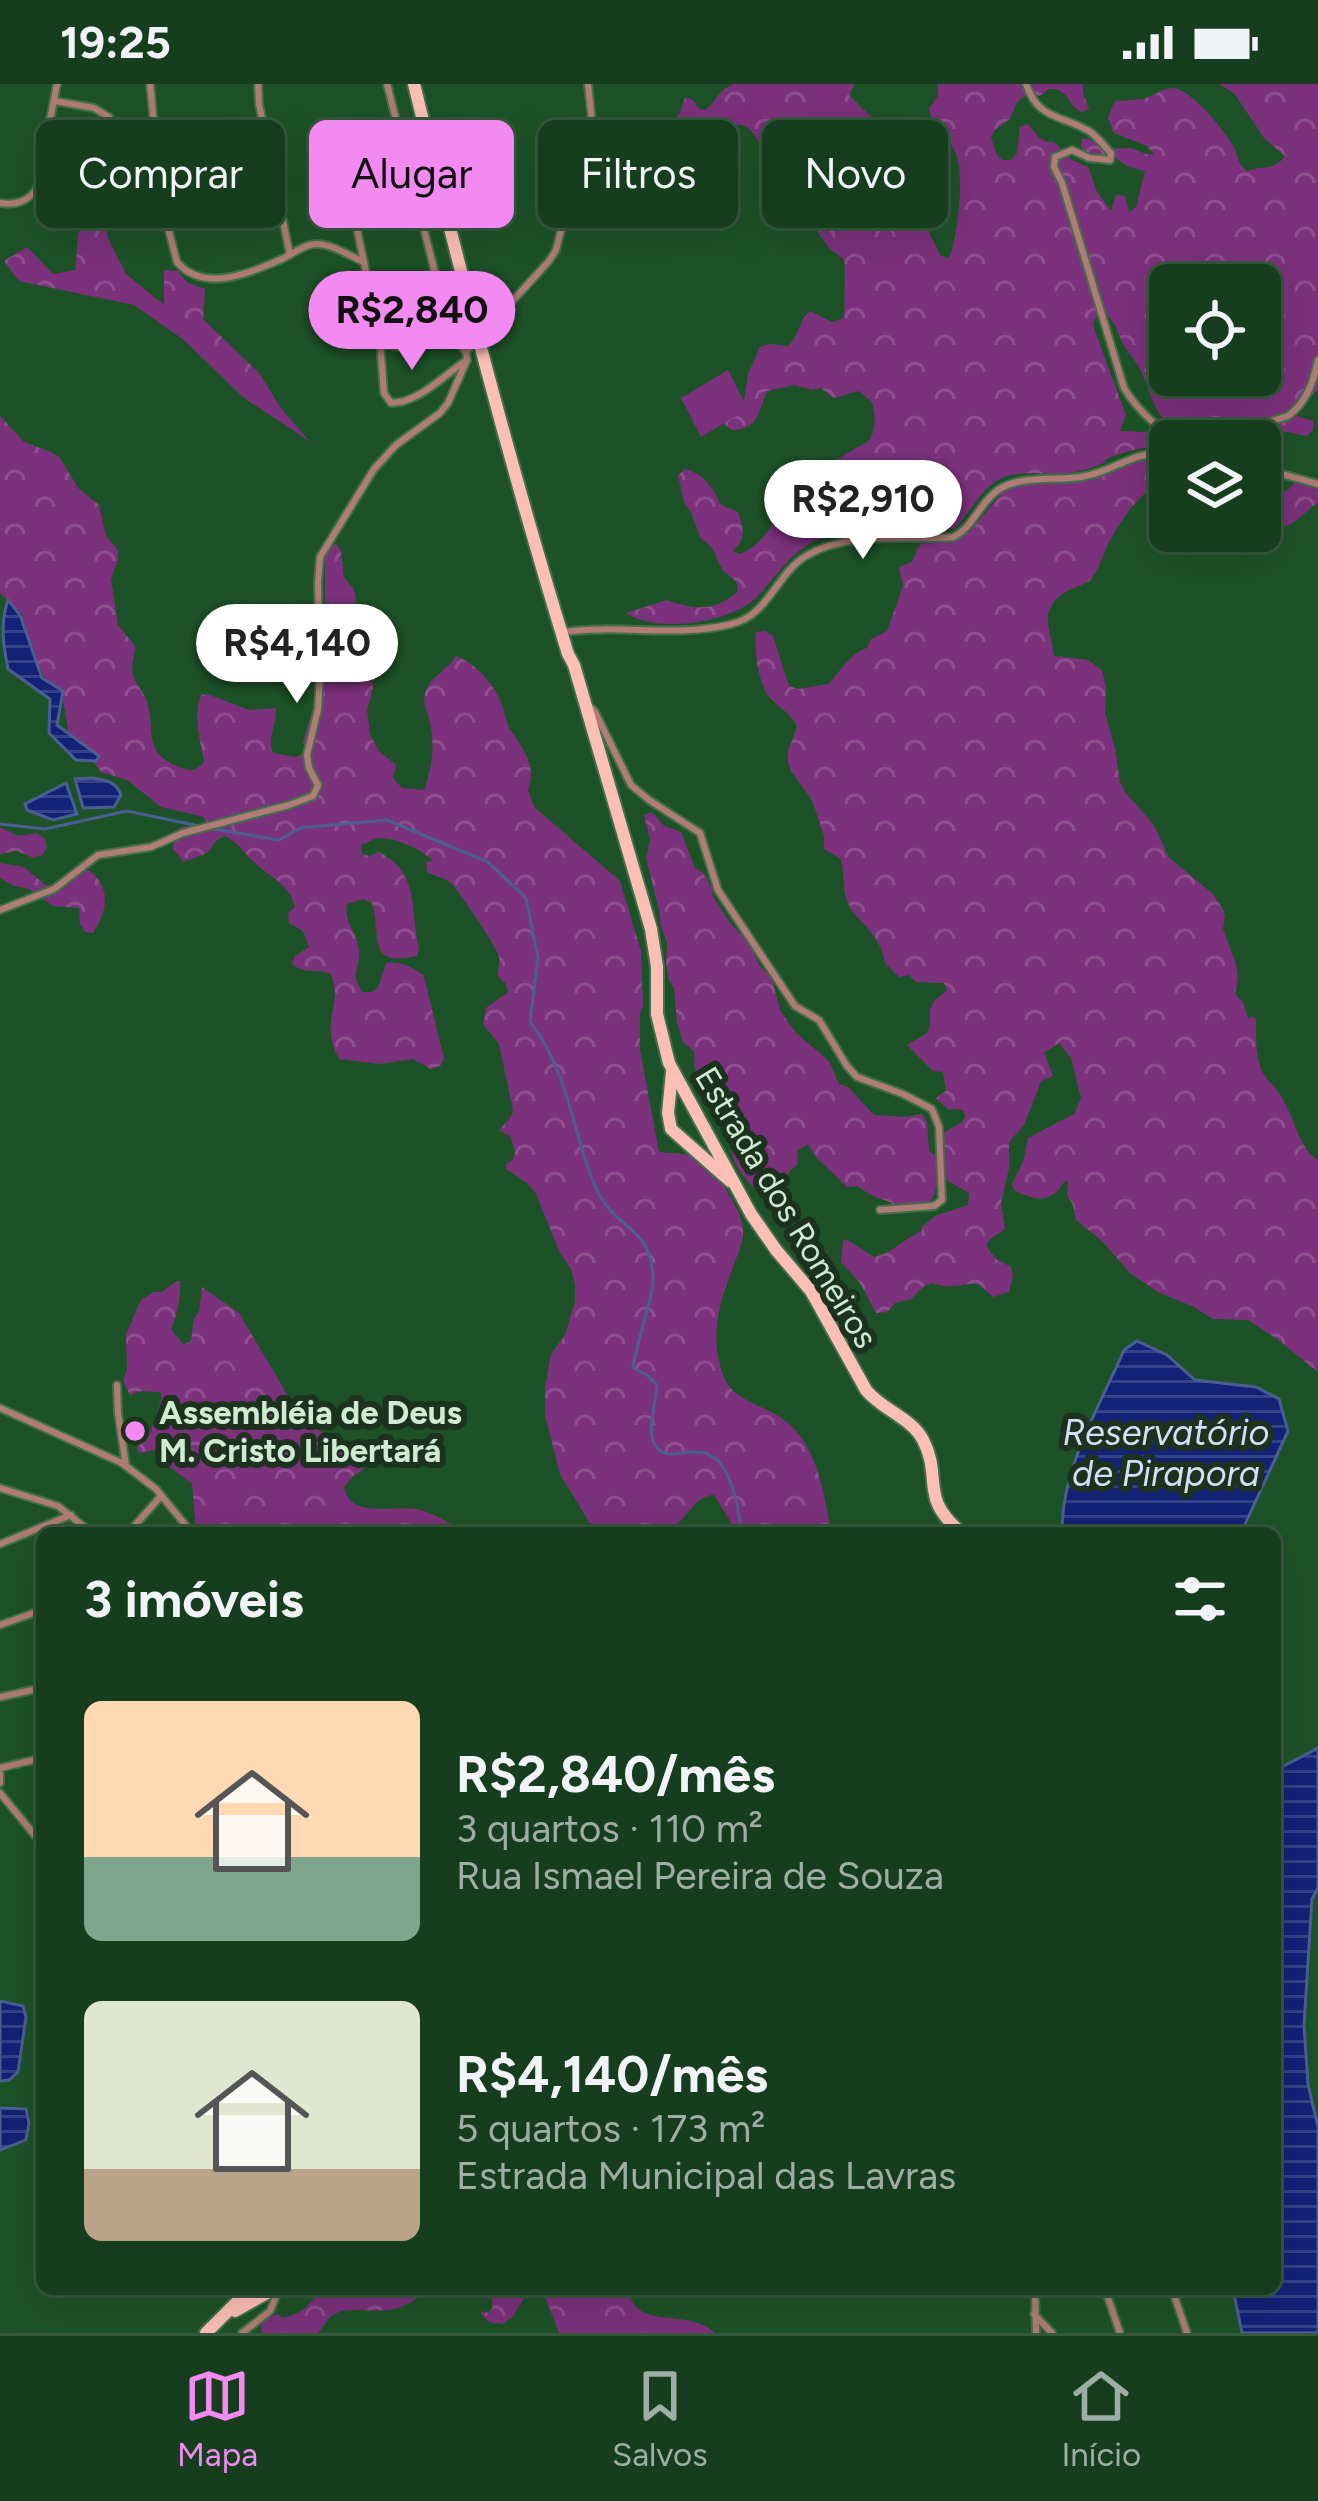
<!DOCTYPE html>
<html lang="pt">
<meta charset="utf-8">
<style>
body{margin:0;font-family:Figtree,sans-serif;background:#23492b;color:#f1f3f6;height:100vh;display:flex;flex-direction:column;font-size:45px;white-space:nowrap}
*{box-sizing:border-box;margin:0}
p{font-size:39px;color:#9eaea4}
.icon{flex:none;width:66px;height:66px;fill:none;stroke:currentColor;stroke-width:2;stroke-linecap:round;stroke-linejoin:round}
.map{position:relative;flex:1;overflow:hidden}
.details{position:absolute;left:36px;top:1443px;width:1245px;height:768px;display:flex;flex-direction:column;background:#163e1e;border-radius:18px;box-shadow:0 12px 48px #0002,0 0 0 3px #35573c}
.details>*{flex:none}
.banner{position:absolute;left:36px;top:36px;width:1248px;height:108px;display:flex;gap:24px}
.tools{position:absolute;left:1149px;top:180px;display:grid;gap:24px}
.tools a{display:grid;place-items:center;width:132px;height:132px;border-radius:18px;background:#163e1e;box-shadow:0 12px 48px #0002,0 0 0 3px #35573c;font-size:60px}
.price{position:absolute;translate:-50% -102px;padding:0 27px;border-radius:42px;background:#fff;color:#222;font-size:39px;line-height:78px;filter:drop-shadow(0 3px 6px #0008)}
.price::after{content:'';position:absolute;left:50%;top:72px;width:36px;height:27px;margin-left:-18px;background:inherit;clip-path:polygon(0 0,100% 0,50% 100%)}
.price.on{background:#f38af1;color:#111}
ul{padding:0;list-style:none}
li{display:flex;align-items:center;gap:36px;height:300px;padding:0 48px}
li span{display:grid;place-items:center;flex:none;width:336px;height:240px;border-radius:18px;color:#555}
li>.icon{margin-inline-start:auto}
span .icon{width:144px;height:144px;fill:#fffc;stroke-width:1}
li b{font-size:51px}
h2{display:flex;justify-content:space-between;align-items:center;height:144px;padding:0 48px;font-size:51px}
.chip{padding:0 42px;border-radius:18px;background:#163e1e;box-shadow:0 12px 48px #0002,0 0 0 3px #35573c;font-size:42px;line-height:108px}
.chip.on{background:#f38af1;color:#111}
.status{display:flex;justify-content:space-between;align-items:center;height:84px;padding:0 60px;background:#163e1e;direction:ltr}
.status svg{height:33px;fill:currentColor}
.menu{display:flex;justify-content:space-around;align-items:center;height:168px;border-top:3px solid #35573c;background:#163e1e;font-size:33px;color:#9eaea4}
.menu a{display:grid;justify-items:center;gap:6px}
.menu .on{color:#f38af1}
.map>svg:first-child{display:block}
.forest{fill:url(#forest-crowns);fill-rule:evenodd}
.pitch{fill:#7c317c}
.water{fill:url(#water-rules);stroke:#4b5e92;stroke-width:3}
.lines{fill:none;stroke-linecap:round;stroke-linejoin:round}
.stream{stroke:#4b5e92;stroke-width:3}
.minor-casing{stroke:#41714a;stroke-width:10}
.primary-casing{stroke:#41714a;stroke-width:16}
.minor{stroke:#b07c75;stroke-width:6}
.primary{stroke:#fdbeb5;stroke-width:12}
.poi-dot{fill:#f38af1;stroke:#1c321f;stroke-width:4.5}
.labels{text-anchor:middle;stroke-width:12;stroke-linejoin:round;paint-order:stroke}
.street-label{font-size:33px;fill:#cfebd1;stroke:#1c321f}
.poi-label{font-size:33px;font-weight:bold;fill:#cfebd1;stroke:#1c321f;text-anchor:start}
.water-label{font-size:36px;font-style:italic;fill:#d4def7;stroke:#1c321f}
</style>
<div class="status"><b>19:25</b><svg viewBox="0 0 49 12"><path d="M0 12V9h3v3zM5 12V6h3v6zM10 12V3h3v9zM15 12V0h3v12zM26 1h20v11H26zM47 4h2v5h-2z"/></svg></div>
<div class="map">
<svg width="1318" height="2249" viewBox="0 0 1318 2249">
<defs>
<pattern id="forest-crowns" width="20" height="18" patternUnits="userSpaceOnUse" patternTransform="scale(3)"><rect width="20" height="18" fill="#7c317c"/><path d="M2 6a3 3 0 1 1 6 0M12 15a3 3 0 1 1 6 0" fill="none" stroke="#8e4f8e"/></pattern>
<pattern id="water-rules" width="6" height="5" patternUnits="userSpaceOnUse" patternTransform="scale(3)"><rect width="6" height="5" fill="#122277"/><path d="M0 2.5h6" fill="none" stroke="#334289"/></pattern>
</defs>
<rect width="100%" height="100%" fill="#1d5228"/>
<g class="forest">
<path d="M 734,0 L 855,0 L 849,11 L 880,42 L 910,99 L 917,106 L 925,123 L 925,141 L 941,172 L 949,174 C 958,153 966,85 954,65 C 944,47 933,47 929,24 L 938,12 L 938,0 L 1083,0 L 1083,9 L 1089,25 L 1081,28 C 1067,21 1068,3 1048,5 C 1041,13 1036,14 1026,11 C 1014,18 1015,24 1010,35 L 996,45 L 991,53 L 996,70 L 1002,76 L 1011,76 L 1017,69 L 1020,43 L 1028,40 C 1037,50 1039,59 1054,58 L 1072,76 L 1088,83 L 1097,108 L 1111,127 L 1116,111 L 1125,112 L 1129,128 L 1136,123 L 1145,87 L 1129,83 L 1114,73 L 1098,79 L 1090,77 L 1081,62 L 1082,54 L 1091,56 L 1105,65 L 1131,64 L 1146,70 L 1154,70 L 1147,62 L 1114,49 L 1108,34 L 1114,18 C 1124,16 1133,16 1143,15 C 1152,13 1161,5 1170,4 C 1190,2 1224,46 1233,62 C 1239,73 1236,78 1247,87 C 1263,81 1275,87 1285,72 L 1264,54 L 1234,9 L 1219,0 L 1318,0 L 1318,306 L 1304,318 L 1297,332 L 1313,337 L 1313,346 L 1307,352 L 1272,345 L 1248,357 L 1198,357 L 1227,345 L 1228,339 L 1213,342 L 1207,338 C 1198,348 1196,350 1183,346 C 1151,335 1154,312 1141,287 C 1137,278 1130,271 1125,263 C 1117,251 1118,240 1106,231 L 1097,231 L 1093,239 L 1095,247 L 1126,331 L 1120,347 L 1165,349 L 1172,357 L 1170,363 C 1148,361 1125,367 1104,376 L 1106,378 C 1094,383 1081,388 1068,389 C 1046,392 1021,385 1000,395 C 984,402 968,431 954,445 C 912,440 856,441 817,456 C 792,466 775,494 757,513 C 731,539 657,550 626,529 L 667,516 C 693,526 717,528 738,507 L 736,497 L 723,487 L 712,464 L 700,453 L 691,428 L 684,418 L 678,391 L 685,385 C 704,390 713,404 721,421 L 738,428 C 743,443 747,455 733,467 L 740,470 C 768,459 778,427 797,406 C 812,390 834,377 853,366 C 858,362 864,362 869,356 C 877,345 875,330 872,318 L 859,307 L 834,314 L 821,304 L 812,306 L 795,301 L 767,307 C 758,328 759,345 732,346 L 725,341 L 725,332 L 744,318 L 748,290 L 760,263 L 769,260 L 788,262 C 800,252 798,237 810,227 L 832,238 L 844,234 L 845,183 L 843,175 L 829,164 L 819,150 L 803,64 C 785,54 779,64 761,61 L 750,45 L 742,41 L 725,42 L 700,66 L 683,70 L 660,84 L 643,88 C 629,79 615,72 615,54 L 622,49 L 647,60 L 664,58 L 669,42 L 680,29 L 685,13 L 693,16 L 698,24 L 705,26 C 719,16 716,7 734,0 ZM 1170,201 L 1260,201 L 1260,291 L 1170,291 Z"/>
<polygon points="88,43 100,80 107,152 126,190 164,221 164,186 178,187 188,199 205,205 203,235 260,290 280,323 309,357 244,314 184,256 134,221 19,197 4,177 27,163 53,190 75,186"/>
<path d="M 0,332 L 24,358 L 51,368 L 60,374 L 78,404 L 99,421 L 106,452 L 118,466 L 118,475 L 111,495 L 118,541 L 135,562 C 135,572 130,582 133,591 C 136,601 144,608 147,618 C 156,647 142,669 179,683 C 191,688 196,687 204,678 C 200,654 193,633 201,610 L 210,611 L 249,626 L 276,624 C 277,639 267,655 273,669 L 296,673 L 305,669 L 303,657 L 320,603 L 325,541 L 325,472 L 327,463 L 336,460 L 341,467 L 344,493 L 354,506 L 356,515 L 353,540 L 370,578 L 373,605 L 367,626 L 370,651 L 379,667 L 396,681 L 393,694 L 402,704 L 424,706 C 432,684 435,662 430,638 C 428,628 422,620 425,609 C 430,592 448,586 456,572 C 475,579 493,599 501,618 C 505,628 505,637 510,645 C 523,666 537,680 528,706 L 534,723 L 620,797 L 641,867 L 643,921 L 640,931 L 640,966 L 659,1068 L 694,1071 L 713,1081 C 721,1101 737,1118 742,1139 C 746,1154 738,1169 733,1183 C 719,1219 709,1254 723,1291 C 733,1319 766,1320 788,1339 C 818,1365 825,1412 831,1449 L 734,1449 L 729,1435 L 714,1411 C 696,1412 690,1429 678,1439 L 678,1449 L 667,1444 L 654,1449 L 603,1449 L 589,1438 L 560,1390 L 545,1331 L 545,1304 L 551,1270 L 565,1251 L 575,1218 L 575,1201 L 571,1185 L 560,1169 L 535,1108 L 527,1099 L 506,1085 L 506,1080 L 513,1076 L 515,1068 L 510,1052 L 499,1046 L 510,1034 L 513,1026 L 499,960 L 483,940 L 486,924 L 508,908 L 506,900 L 498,892 C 498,886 500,880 499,873 C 498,864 460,809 452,800 C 446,794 435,792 427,788 L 426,778 L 433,777 C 424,766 394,753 379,754 C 372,755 367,759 361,761 L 362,770 L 370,772 L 378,768 C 420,787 410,826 419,864 L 417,872 C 365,884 382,851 372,819 L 363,815 L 347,820 C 343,839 359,850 359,869 C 359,888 350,887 362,908 L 371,908 L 378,904 L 386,879 C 400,877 413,883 424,892 L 444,975 L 440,982 L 431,985 L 413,975 L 380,980 L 339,975 C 318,936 344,924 331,890 C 318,884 305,891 292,880 L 295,872 L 309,863 L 303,847 L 289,839 L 288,829 L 295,823 C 290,801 271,794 255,779 C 244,769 238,758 225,752 L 217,756 L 207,769 L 184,778 L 173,765 L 174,748 L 181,743 L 207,741 L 204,733 L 161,723 L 127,696 L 101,688 L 75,653 L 69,651 L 62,610 L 58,603 L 50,600 L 44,593 L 21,539 L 23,531 L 0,509 Z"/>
<path d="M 1156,370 L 1170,375 L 1170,396 C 1142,403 1122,434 1108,460 C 1103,471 1099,485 1092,494 C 1080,507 1061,500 1049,527 C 1045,536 1053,561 1054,572 L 1088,576 L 1102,586 L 1106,603 L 1105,629 L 1115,664 L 1120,698 L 1125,708 L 1154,741 L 1169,774 L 1212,809 L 1222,824 L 1225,832 L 1223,845 L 1236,880 L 1238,894 L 1235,910 L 1243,918 L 1248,934 L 1254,933 L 1256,935 C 1256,952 1255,969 1261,985 C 1265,995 1273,1001 1279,1009 C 1293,1028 1299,1066 1318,1076 L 1318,1288 L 1277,1255 L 1248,1236 L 1213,1235 L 1194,1223 L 1158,1208 L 1131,1190 L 1102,1157 L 1076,1136 L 1073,1121 L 1067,1111 L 1068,1097 L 1064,1098 C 1050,1121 1034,1116 1014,1106 L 1012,1100 L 1023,1078 L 1028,1054 L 1074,1030 L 1081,1014 L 1071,974 L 1059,959 L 1044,969 L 1053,992 L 1041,997 L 1024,1041 L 1009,1058 L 1009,1084 L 1001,1119 L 1005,1145 L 990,1155 L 986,1162 L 996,1175 L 1011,1183 L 1013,1191 L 1009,1208 L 993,1213 C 988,1209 984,1204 979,1201 C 969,1197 952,1207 932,1199 L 923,1203 L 911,1215 L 895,1219 L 887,1228 L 876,1229 L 860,1199 L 841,1178 L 843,1157 L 846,1155 L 874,1173 C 891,1170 905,1154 922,1147 L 922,1143 L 935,1132 L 968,1121 L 969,1109 L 939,1092 C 935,1113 928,1134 901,1125 C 885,1119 900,1121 884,1116 C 872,1112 868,1110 858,1102 L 847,1103 L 816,1073 L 808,1060 L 798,1066 L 797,1081 L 790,1086 L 785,1098 L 779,1095 L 763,1101 L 756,1107 C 748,1097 737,1086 733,1074 C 729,1057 735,1042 718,1030 L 716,1014 L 695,991 L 694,967 L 683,958 L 677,938 L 674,904 L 669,896 L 666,878 L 667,859 L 660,840 L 660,830 L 646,774 L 650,756 L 644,731 L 652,728 L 664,742 L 681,748 L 695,784 L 703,789 L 713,806 L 712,811 L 730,839 L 748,858 L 760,882 L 772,895 L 780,926 L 796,949 L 829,977 L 839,1000 L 848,1003 L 874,1031 L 904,1033 L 922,1030 L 927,1038 L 929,1067 L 938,1073 L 945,1048 L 962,1038 L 965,1033 L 963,1026 L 948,1025 L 936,1014 L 946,1007 L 943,988 L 933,987 L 907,961 L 926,950 L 930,942 L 930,925 L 934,917 L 947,906 L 944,899 L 916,898 L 909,891 L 899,893 L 885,879 C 881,848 852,835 846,814 C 843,802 844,787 841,775 L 824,765 L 824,752 L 812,716 L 791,687 L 788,678 L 788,668 L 797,642 C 790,628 780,625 770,614 C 758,599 754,567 756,548 L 765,547 L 773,552 L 789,602 L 798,605 L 829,600 C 840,587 851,569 867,564 L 871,555 L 887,547 L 903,502 L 899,483 L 912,478 L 921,458 L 960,454 L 971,446 L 1007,403 L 1081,394 L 1113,380 Z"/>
<path d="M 1260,386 L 1265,388 L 1271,405 L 1280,409 L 1288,406 L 1294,399 L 1318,400 L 1318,419 C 1304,426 1300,439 1284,442 L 1277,437 L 1271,413 L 1260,407 Z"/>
<polygon points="0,743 18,752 37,749 45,755 47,764 42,771 34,774 17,767 0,770"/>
<path d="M 0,779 L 24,783 L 44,800 L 53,803 L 82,786 L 90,787 C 112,805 107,828 93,849 L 85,848 L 80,840 L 79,824 L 53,822 L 29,805 L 12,801 L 0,794 Z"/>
<path d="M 177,1197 L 180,1197 C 181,1214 177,1231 171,1246 L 184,1261 L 191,1256 L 194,1235 L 199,1228 L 202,1203 L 239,1229 L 291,1317 L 316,1345 L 341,1357 L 355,1368 L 364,1385 L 353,1392 L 344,1403 C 350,1437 396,1419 421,1426 C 437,1431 451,1440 465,1449 L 196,1449 L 192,1400 L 170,1383 L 161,1365 L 140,1369 L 137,1367 L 137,1363 L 149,1352 L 162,1313 L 160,1308 L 141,1307 L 130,1311 L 123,1297 L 127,1286 L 126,1250 L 141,1216 L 154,1208 L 162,1208 Z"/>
<path d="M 315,2205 L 422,2205 L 423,2209 C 389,2242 352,2215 330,2233 C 329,2234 319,2248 318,2249 L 262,2249 L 261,2241 L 267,2234 L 278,2230 L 282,2234 C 299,2230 310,2224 317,2208 Z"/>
<polygon points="490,2205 518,2205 525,2213 513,2232 503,2240 489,2238 481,2230 481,2227 489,2229 493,2222"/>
<path d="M 542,2205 L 628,2205 C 635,2249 687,2222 715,2249 L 559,2249 Z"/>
</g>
<polygon class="pitch" points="728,286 748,325 701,353 681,314"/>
<g class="water">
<path d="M 8,516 L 20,531 L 42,594 L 63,607 L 57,641 L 99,672 L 96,677 L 76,676 L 49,649 L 50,615 L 8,585 C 3,560 0,540 8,516 Z"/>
<path d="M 92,694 C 105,696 116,697 121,711 L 114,723 L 83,724 L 75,695 Z"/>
<polygon points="66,699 77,730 53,736 27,726 25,720"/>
<path d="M 1137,1257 L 1167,1271 L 1195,1296 L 1256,1303 L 1279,1315 L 1288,1347 L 1241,1449 L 1062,1449 C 1061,1385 1099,1324 1124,1266 Z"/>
<polygon points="1318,1664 1318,1804 1312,1815 1304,1941 1308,2000 1318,2043 1318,2249 1242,2249 1233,2205 1275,2205 1275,1690 1282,1683"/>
<polygon points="0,1917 23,1922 26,1933 18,1988 9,1996 0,1997"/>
<polygon points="0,2024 26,2025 29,2039 26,2056 0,2066"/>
</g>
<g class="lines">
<g class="stream">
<polyline points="0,740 45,745 127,727 199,742"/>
<path d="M 208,744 L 279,756 L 300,744 L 387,736 L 488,778 L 526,814 L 538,874 L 530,938 C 568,986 572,1047 595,1102 C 614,1148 651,1139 653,1193 C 654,1214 636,1258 633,1284 L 647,1291 L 657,1301 C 656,1317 648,1342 653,1357 C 665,1389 701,1347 724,1385 C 735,1402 739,1429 742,1449"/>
</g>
<g class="minor-casing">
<g id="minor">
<polyline points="150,0 158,80"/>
<polyline points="258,0 259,20 290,171"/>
<polyline points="387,0 445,228 452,251 466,268"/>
<path d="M 1026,0 C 1038,36 1062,31 1089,47 C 1097,52 1104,62 1111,69 L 1110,76 L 1089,74 L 1072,66 L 1055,73 L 1054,83 L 1062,99 L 1124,304 C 1136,323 1152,340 1172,351 L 1175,357"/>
<polyline points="55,17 94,24 109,33 130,74 144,87"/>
<polyline points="156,48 263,40"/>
<circle cx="152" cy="86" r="8"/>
<path d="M 155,94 L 177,178 C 204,210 253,188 284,174 C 292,170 301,163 310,161 C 327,156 349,172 364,178 L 377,247 L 384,261 L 403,263 L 452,251"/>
<polyline points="346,94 364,178"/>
<path d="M 0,119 C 15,122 29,117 37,104 L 57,0"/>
<path d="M 380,259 L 384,309 L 391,319 C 418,319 442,293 464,278"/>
<polyline points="466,268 549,177 556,166 579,75 592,38 588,0"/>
<path d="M 1208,357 L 1288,332 C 1307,318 1313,299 1318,276"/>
<polyline points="1260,384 1318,400"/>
<path d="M 564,548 C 621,540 676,554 732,540 C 769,531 776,490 806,472 C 848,446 906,457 953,453 C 974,443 979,419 998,406 C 1019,391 1056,397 1081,393 C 1114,388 1133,366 1170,369"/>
<polyline points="588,621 595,628 631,701 649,716 700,749 718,806 795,922 819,936 847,982 857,993 903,1010 932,1025 939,1043 942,1116 934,1122 880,1126"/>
<polyline points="0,826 54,805 98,771 151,763 183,749 289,721 313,712 318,701 309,684 307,671 318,625 320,591 318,499 320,473 374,385 396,361 440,329 448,319 467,276 466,268"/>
<polyline points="117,1301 118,1329 126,1382"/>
<polyline points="0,1324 122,1379 156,1405 192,1449"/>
<polyline points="0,1404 58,1422 92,1449"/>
<polyline points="128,1449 161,1412"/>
<polyline points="0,1460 71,1431"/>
<polyline points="0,1541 42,1526"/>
<polyline points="0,1613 42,1604"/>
<polyline points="0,1684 42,1674"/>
<polyline points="0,1690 0,1699"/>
<polyline points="0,1709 42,1760"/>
<polyline points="1035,2205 1036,2249"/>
<polyline points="1105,2205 1120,2249"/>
<polyline points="1172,2205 1187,2249"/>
<polyline points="1034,2230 1052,2249"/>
<polyline points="242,2249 270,2227 278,2208"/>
</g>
</g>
<g class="primary-casing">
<g id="primary">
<path d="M 414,0 C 461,191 510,382 568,570 L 574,581 L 651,845 L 657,883 L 657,930 L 669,979 L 751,1130 L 776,1166 L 811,1207 L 866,1306 C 882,1326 912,1334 923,1356 C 943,1394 918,1413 962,1449"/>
<polyline points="672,988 668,1029 671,1045 730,1097"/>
<polyline points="235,2227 274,2205"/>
<polyline points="206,2249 250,2205"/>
</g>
</g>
<use href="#minor" class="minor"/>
<use href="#primary" class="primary"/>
</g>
<circle class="poi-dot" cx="135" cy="1347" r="12"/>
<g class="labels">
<g class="street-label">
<text transform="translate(787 1123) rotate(59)" y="12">Estrada dos Romeiros</text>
</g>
<g class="poi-label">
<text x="159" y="1340">Assembléia de Deus<tspan x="159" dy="38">M. Cristo Libertará</tspan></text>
</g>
<g class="water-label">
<text x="1166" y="1361">Reservatório<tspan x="1166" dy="41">de Pirapora</tspan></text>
</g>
</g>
</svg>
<div class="tools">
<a><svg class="icon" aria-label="locate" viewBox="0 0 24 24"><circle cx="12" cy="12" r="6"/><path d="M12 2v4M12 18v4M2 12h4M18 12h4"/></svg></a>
<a><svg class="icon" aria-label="layers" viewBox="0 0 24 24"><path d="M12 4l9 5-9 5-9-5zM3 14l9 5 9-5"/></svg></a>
</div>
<b class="price on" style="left:412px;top:289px">R$2,840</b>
<b class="price" style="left:863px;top:478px">R$2,910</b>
<b class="price" style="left:297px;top:622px">R$4,140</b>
<div class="banner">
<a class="chip">Comprar</a>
<a class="chip on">Alugar</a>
<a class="chip">Filtros</a>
<a class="chip">Novo</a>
</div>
<section class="details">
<h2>3 imóveis<svg class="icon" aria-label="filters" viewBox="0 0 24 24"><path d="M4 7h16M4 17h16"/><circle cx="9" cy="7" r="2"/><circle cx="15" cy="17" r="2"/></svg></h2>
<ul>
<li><span style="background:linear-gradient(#ffd9b3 65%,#7fa58c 0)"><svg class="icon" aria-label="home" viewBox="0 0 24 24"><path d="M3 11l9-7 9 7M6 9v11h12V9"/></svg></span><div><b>R$2,840/mês</b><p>3 quartos · 110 m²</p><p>Rua Ismael Pereira de Souza</p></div></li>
<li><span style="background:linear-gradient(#dfe7d0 70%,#b9a48a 0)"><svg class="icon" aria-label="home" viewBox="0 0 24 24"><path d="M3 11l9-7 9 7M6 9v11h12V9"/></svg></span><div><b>R$4,140/mês</b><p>5 quartos · 173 m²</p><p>Estrada Municipal das Lavras</p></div></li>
</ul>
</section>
</div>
<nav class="menu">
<a class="on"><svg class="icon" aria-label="map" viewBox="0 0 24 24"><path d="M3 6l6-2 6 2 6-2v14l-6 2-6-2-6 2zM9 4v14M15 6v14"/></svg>Mapa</a>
<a><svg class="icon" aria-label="saved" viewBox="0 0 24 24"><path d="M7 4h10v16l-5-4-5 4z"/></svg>Salvos</a>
<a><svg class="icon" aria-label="home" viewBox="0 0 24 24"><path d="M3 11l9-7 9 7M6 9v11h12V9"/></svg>Início</a>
</nav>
